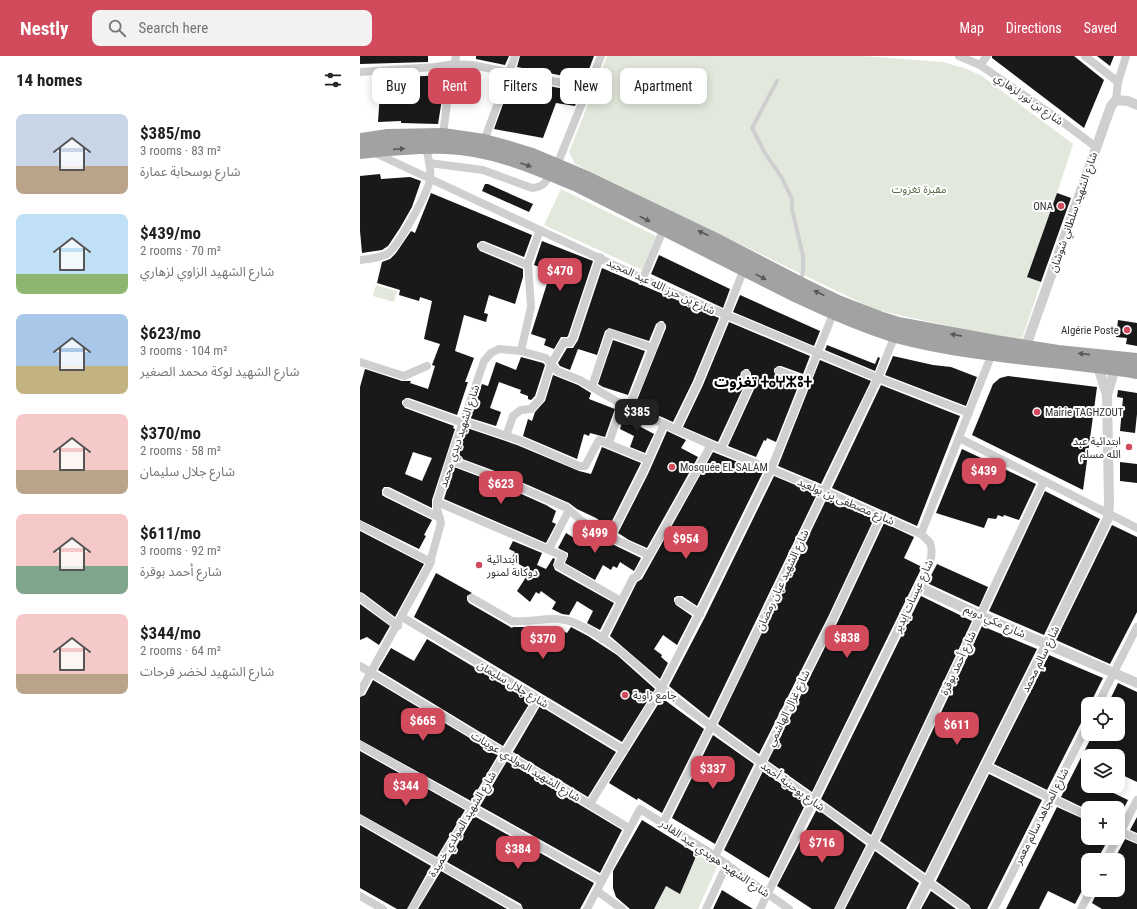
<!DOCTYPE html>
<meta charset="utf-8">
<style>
body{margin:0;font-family:"Roboto Condensed","Noto Sans Arabic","Noto Sans Tifinagh",sans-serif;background:#f2f2f2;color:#202124;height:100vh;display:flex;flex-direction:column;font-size:15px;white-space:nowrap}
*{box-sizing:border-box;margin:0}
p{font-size:13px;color:#757577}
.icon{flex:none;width:22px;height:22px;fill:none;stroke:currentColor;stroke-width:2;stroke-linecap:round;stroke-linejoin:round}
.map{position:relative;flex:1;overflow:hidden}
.details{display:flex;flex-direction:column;background:#fff;width:360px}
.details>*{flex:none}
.guide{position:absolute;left:12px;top:12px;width:380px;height:36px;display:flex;gap:8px}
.buttons{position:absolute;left:721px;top:641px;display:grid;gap:8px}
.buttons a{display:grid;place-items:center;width:44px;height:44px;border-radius:8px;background:#fff;box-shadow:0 2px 10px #0003;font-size:20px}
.price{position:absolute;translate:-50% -34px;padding:0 9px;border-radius:8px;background:#d24b5d;color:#fff;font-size:13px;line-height:26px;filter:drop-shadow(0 1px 2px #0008)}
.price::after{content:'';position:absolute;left:50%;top:24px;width:12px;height:9px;margin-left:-6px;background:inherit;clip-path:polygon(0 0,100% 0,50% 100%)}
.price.active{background:#222;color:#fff}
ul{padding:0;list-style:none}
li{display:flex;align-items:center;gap:12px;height:100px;padding:0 16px}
li span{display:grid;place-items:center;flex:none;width:112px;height:80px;border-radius:8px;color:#555}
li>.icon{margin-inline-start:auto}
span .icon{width:48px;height:48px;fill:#fffc;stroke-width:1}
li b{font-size:17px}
h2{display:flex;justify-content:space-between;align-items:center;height:48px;padding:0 16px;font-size:17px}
.tag{padding:0 14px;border-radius:8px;background:#fff;box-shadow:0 2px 10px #0003;font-size:14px;line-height:36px}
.tag.active{background:#d24b5d;color:#fff}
header{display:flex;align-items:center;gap:24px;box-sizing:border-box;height:56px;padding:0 20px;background:#d24b5d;color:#fff}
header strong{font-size:19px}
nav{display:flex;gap:22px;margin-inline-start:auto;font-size:14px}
.search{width:280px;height:36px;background:#f2f2f2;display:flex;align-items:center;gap:10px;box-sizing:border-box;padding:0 14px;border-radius:8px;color:#757577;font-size:15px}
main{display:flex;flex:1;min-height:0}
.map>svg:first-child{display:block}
.green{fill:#e3e8dc}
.building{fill:#191919;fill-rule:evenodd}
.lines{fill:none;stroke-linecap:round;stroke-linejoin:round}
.service{stroke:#cfcfcf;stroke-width:4}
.minor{stroke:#cfcfcf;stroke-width:8}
.tertiary{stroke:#cfcfcf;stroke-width:10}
.trunk{stroke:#a2a2a2;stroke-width:14}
.oneway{fill:#595959}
.poi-dot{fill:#d24b5d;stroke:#fff;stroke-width:1.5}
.labels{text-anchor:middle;stroke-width:4;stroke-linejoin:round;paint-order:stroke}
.street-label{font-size:11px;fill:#323232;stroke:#fff}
.park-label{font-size:11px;fill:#586a44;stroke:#fff}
.poi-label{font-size:11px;fill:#323232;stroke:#fff;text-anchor:start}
.district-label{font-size:15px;font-weight:bold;fill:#000;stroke:#fff}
</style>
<header>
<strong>Nestly</strong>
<div class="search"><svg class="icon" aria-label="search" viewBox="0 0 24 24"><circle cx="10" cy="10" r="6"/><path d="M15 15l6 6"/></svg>Search here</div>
<nav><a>Map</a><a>Directions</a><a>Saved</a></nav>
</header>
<main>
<section class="details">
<h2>14 homes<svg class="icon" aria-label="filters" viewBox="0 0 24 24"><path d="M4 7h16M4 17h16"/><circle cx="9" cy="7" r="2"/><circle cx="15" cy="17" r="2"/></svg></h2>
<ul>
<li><span style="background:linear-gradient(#c9d6e8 65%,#b9a48a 0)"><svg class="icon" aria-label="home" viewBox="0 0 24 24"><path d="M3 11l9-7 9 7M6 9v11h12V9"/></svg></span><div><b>$385/mo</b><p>3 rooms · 83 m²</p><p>شارع بوسحابة عمارة</p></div></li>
<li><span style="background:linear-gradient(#bfe0f5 75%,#8fb573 0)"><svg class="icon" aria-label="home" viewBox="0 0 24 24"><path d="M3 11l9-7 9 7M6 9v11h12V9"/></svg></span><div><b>$439/mo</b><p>2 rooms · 70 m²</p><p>شارع الشهيد الزاوي لزهاري</p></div></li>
<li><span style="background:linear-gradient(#a9c7e8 65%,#c2b280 0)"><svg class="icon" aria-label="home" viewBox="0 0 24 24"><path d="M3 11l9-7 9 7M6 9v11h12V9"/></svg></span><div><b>$623/mo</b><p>3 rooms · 104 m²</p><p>شارع الشهيد لوكة محمد الصغير</p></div></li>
<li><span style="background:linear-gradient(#f6c9c9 70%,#b9a48a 0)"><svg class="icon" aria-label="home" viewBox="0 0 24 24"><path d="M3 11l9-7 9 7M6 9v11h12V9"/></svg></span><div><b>$370/mo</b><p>2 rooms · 58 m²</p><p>شارع جلال سليمان</p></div></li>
<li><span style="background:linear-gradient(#f6c9c9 65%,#7fa58c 0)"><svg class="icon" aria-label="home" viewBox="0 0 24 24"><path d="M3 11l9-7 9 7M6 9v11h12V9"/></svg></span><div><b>$611/mo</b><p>3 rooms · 92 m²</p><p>شارع أحمد بوقرة</p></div></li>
<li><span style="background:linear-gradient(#f6c9c9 75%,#b9a48a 0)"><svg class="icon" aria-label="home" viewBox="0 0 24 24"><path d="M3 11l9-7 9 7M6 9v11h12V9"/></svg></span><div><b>$344/mo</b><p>2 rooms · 64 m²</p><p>شارع الشهيد لخضر فرحات</p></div></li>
</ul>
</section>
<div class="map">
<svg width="777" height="853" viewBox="0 0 777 853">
<rect width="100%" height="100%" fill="#fff"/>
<g class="green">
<polygon points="247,0 503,0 583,6 607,13 622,20 713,88 697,137 667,220 681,226 662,283 640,281 516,254 215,108 209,96"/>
<polygon points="201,133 296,180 282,214 184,169"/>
<polygon points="16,229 37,235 34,246 13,240"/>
<polygon points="337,798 357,811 338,853 294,853 303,837 300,835 303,829 320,837"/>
</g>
<g class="building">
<polygon points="0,0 68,0 68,6 0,8"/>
<polygon points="116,0 149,0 145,9 116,3"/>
<polygon points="160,0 234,0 225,24 157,11"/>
<polygon points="632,0 714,0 744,24 724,72 632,2"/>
<polygon points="737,0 754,0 750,10"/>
<polygon points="86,19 78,68 41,67 41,65 18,66 21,22"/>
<polygon points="152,23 220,36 215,50 196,47 183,82 134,73"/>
<polygon points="20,118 21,123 50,121 61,125 52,151 40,172 28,190 22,194 2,197 0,175 0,120"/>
<polygon points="125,128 128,128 173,148 169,156 122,135"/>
<path d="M 71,137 L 172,179 L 164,201 L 124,185 L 121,185 L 117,188 L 117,191 L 120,195 L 163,213 L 163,221 L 155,248 L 129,239 L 124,257 L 128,258 L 126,266 L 104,259 L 95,295 L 114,302 L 105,326 L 108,326 L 97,359 L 49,342 L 46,342 L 42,345 L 42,348 L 45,352 L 94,370 L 93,372 L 95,373 L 72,444 L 72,452 L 29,431 L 24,431 L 22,434 L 22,439 L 25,441 L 72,464 L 64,479 L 66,480 L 59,493 L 0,464 L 0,331 L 5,313 L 42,325 L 51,325 L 50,327 L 68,333 L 75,310 L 72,309 L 80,288 L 64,283 L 72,245 L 60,241 L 59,245 L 39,239 L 40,234 L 17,227 L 22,206 L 30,203 L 36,197 L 51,175 L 55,177 ZM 53,396 L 72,402 L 62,425 L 45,418 Z"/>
<polygon points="697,137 711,142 681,226 667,221"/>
<polygon points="182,185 233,205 208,280 207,281 201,281 194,293 184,289 186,283 171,278 191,215 174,209"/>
<polygon points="299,199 370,233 363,252 291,218"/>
<polygon points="242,212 359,262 333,325 313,366 275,349 306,272 306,269 303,265 300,265 296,268 289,285 249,272 245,275 237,299 218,293 210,314 200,310 198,307 207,292 213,292 218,284"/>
<polygon points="380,239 460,275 454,290 373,256"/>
<polygon points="758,264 777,267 777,290 766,288 767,282 756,281"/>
<polygon points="369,266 450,300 443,318 421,310 418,310 414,313 414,316 417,320 439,328 416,386 407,382 406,385 404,384 396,401 368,390 396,329 396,324 391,321 391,317 388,313 385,313 381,316 379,325 384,330 358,386 323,371 343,329"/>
<polygon points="253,284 285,295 268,339 243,331 238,328"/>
<polygon points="467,289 515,308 518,301 520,302 515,315 465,294"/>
<polygon points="533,300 573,309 591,311 617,321 606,350 525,319"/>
<polygon points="161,301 183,307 185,309 175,340 171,344 168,343 168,340 160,337 161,334 139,326 130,352 141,356 136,370 110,362 122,328 128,330 136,306 156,314"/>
<polygon points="460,304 511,325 461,428 418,410"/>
<polygon points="193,319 218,329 231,337 229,343 255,353 245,381 230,377 229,380 224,378 217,403 163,380 168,363 172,365 175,356 185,345"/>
<polygon points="648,320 737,331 723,434 612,379 633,328 640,322"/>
<polygon points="521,329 600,360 557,470 472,432"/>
<polygon points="758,334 777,337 777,358 775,377 760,375 763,342 757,341"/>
<polygon points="265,357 282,364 279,370 294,378 285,397 270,391 274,380 260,373"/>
<polygon points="107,372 157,389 219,415 231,418 242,391 281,407 249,471 236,462 217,453 209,447 143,418 97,401"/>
<polygon points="307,375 326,384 321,392 338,401 287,492 269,484 258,477 288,418"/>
<polygon points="602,393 676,428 659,464 644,459 643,461 638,459 636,463 628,462 624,472 576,457"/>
<polygon points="353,396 403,416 337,550 322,540 317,540 314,542 314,545 316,549 332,560 317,589 303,579 294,593 302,599 301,601 308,607 300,623 250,580 277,526 282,523"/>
<polygon points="760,406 777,408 777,427 760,425"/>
<polygon points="94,411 139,428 186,449 196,455 192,466 196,468 186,487 84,443"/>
<polygon points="414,420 457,438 349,662 309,630 345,561"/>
<polygon points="685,435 740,463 684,579 629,555"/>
<polygon points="467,442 514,463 468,561 399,698 358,668"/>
<polygon points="524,467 554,481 544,502 562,511 452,736 408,705 478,565"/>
<polygon points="752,469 777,481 777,556 750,608 696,584"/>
<polygon points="221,471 248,486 281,502 274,515 260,506 257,512 253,510 251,514 243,509 235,524 205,507 208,500 208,497 198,492 206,477 214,482"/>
<polygon points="0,475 64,508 35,561 3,537 0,536"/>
<polygon points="153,485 182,497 177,509 186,513 193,502 195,503 193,509 195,514 254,547 240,574 227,567 233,555 217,545 209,559 202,558 192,553 196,546 181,535 179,538 176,536 170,546 157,535 170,515 151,503 155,496 149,493"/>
<polygon points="577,508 628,531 619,551 567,527"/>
<polygon points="76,517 112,537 107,540 107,544 109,547 152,572 153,571 164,571 189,586 197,572 207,577 211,571 228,580 257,599 295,633 262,686 54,561"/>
<polygon points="561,540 612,565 511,779 461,743"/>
<polygon points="0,548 30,570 19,589 7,581 0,584"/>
<polygon points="622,570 677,593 565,817 520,785"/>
<polygon points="67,583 171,645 143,690 18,614 31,592 54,605"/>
<polygon points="689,599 743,622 730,648 728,648 728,653 687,734 634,708"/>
<polygon points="13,624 138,699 111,745 0,684 0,641 5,639"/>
<polygon points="758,627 777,636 777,726 758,717 758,700 728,700 728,730 739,730 768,744 758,764 758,752 728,752 728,754 701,741 733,678 758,678 758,648 748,648"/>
<polygon points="302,642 344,673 302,757 278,742 277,744 249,727"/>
<polygon points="180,650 256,696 228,741 153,696"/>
<polygon points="353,679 394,708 355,788 312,762"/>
<polygon points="0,695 105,754 77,801 0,758"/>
<polygon points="147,705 262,774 240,817 120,750"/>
<polygon points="403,715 445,745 442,750 444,751 409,822 364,794"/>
<polygon points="629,718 682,744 627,853 611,853 609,849 576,825"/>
<polygon points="697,751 728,765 728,782 749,782 737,804 728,804 728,823 715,848 688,835 679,853 646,853"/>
<polygon points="457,753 506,789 474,853 452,853 417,830"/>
<polygon points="114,760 234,827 220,853 163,853 161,848 87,806"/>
<polygon points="777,761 777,777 770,774"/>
<polygon points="282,764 337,798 320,838 306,830 294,853 270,853 256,841 253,832 253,815"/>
<polygon points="0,769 71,810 47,853 37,853 0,832"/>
<polygon points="765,783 777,788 777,853 742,853 732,847 738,834 758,834 758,804 754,804"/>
<polygon points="515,795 559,827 546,853 485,853"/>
<polygon points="81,815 147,853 58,853"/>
<polygon points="362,834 378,844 393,853 353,853"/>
<polygon points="571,835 596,853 561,853"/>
</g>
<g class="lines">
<polyline class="service" points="417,25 392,72 405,97 422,122 432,143 432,153 443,200 443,215 441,226"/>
<g class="minor">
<polyline points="599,0 620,9 704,67 736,91"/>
<polyline points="725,0 758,26"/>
<polyline points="620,9 627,0"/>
<polyline points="0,16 75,11 94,8 112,9 228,32"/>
<polyline points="756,44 758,26 766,0"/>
<polyline points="83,79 88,38 96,0"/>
<polyline points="124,85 155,0"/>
<polyline points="13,96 316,238 518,322 609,357"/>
<path d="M 69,107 L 123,114 L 172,132 C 182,131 186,127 190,118"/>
<polyline points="197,109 241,0"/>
<polyline points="122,190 168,209"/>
<path d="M 0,204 C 8,203 20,202 27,198 C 38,191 67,138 70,124 C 72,114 68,101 66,91"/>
<polyline points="283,222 304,172"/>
<polyline points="161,295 171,251 168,207 180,174"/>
<polyline points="0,306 44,320 67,310"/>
<polyline points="419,315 446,325"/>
<polyline points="232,330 250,277 293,292"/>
<polyline points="47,347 103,367"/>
<polyline points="268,352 280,325 301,270"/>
<polyline points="103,365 159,384 219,410 225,410 239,384 288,404"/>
<polyline points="316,373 338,327 366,259 385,210"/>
<polyline points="146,380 153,360 161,354 171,353 180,343 191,308 204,286 210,287 213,282 240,201"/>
<polyline points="599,382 777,472"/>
<polyline points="249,387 262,348"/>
<polyline points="361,393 391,327 384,324 386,318"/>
<polyline points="90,404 141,423 207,452 223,466 250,481 289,499"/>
<polyline points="27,436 80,462"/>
<polyline points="77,446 203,500 198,509 261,545"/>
<polyline points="0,469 71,506"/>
<polyline points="250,481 283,416 304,368"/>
<polyline points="189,493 209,454"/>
<polyline points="0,541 38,570"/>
<path d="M 112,542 L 152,565 C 173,567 194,558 215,567 C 259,586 290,625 328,653 C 420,721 513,787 606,853"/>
<polyline points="319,545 340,558"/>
<polyline points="42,561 264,694"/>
<polyline points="242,583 273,522 277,520 298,484 351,389"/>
<polyline points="0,610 269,772"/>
<polyline points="0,636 69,510 81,467 77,453 77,446 90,404 124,305 131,297 139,293 161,295 186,302 197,315 220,324 268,352 351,389 464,435 561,478"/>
<polyline points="738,648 777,571"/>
<polyline points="0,689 242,825"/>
<polyline points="626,710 728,760"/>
<polyline points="230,748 302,631 356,525 411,413 475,253"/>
<polyline points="0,763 158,853"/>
<path d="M 303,767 C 378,620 447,470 518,322 L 535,279"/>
<polyline points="758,774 777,783"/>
<polyline points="758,781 777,744"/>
<polyline points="355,800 473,563 521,460"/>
<polyline points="746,804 757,782"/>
<polyline points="237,835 262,853"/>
<polyline points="0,840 23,853"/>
<polyline points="52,853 178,643"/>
<polyline points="227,853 280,753 355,800 429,853"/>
<polyline points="346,853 367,808"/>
<path d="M 400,853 L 559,531 C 564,519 576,501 570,487 C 568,484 564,481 561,478 L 633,295"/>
<polyline points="479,853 513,787 684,425"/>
<polyline points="634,853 728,668"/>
<polyline points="721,853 731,834"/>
</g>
<g class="tertiary">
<polyline points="666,290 751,50 756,44 768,45 777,49"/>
<polyline points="747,339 753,319 754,306"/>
<polyline points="559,531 621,560 777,627"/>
<polyline points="554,853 687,588 748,462 749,446 747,339 740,317 741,306"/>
</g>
<g class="trunk">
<polyline points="0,84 28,80 83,79 124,85 146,91 172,99 227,122 354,183 441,228 478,246 522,263 538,268 635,286 698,296 777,304"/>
<path d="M 0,96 C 28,93 57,90 85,91 C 131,92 175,111 217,129 L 437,240 C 469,255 502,270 536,280 C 615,301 697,303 777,316"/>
</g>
</g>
<defs><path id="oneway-solid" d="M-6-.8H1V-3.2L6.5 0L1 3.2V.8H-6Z"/></defs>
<g class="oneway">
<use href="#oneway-solid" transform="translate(39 93) rotate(-4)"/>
<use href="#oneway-solid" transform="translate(166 109) rotate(19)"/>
<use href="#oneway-solid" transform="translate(285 163) rotate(27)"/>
<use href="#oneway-solid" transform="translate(343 177) rotate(-155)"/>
<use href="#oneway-solid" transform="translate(401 221) rotate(27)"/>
<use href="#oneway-solid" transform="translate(459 237) rotate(-155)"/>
<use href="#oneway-solid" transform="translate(596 279) rotate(-169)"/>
<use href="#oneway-solid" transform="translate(724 298) rotate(-174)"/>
</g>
<g class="poi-dot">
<circle cx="701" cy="150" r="4"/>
<circle cx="767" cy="274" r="4"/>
<circle cx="677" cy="356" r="4"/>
<circle cx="769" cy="391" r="4"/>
<circle cx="312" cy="411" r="4"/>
<circle cx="119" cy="509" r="4"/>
<circle cx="265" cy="639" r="4"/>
</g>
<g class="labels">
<g class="street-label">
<text transform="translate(669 43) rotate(35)" y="4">شارع بن نور لزهاري</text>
<text transform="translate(713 156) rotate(-71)" y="4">شارع الشهيد سلطاني شوشان</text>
<text transform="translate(301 230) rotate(25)" y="4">شارع بن حرز الله عبد المجيد</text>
<text transform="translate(99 380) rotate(-72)" y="4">شارع الشهيد ديدي محمد</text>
<text transform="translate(486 445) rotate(23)" y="4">شارع مصطفى بن بولعيد</text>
<text transform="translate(422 524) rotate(-65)" y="4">شارع الشهيد عبان رمضان</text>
<text transform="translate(553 540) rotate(-65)" y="4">شارع عيسات إيدير</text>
<text transform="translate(635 565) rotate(24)" y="4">شارع مكي دويم</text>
<text transform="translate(680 603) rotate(-64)" y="4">شارع سالم محمد</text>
<text transform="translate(598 607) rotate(-65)" y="4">شارع أحمد بوقرة</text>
<text transform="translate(153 628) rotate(31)" y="4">شارع جلال سليمان</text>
<text transform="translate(428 652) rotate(-64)" y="4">شارع غزال الهاشمي</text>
<text transform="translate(166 710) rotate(31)" y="4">شارع الشهيد المولدي عوينات</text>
<text transform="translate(433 730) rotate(36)" y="4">شارع بوحنية أحمد</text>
<text transform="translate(681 760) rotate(-63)" y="4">شارع المجاهد سالم معمر</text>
<text transform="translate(102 768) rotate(-59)" y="4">شارع الشهيد المولدي خميدة</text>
<text transform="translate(355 802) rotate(34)" y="4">شارع الشهيد هويدي عبد القادر</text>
</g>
<g class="park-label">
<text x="559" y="137">مقبرة تغزوت</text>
</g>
<g class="poi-label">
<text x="693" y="154" text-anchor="end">ONA</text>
<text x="759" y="278" text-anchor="end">Algérie Poste</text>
<text x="685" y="360">Mairie TAGHZOUT</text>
<text x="761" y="389" text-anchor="end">ابتدائية عبد<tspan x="761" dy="13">الله مسلم</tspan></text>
<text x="320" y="415">Mosquée EL SALAM</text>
<text x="127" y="507">ابتدائية<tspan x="127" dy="13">دوكانة لمنور</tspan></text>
<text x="273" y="643">جامع زاوية</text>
</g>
<g class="district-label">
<text x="403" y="331">تغزوت ⵜⴰⵖⵣⵓⵜ</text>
</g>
</g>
</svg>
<div class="buttons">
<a><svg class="icon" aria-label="locate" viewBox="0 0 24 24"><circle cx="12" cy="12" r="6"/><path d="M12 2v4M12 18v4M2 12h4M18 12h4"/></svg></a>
<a><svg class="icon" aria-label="layers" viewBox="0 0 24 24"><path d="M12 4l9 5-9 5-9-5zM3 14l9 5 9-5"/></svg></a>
<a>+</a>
<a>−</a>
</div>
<b class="price" style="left:200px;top:236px">$470</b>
<b class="price active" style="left:277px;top:377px">$385</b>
<b class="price" style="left:624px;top:436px">$439</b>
<b class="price" style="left:141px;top:449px">$623</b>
<b class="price" style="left:235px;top:498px">$499</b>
<b class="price" style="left:326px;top:504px">$954</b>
<b class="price" style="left:487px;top:603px">$838</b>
<b class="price" style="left:183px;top:604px">$370</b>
<b class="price" style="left:63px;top:686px">$665</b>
<b class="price" style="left:597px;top:690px">$611</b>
<b class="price" style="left:353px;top:734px">$337</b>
<b class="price" style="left:46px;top:751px">$344</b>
<b class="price" style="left:462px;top:808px">$716</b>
<b class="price" style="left:158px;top:814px">$384</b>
<div class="guide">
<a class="tag">Buy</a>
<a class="tag active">Rent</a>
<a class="tag">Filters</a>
<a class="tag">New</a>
<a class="tag">Apartment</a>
</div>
</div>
</main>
